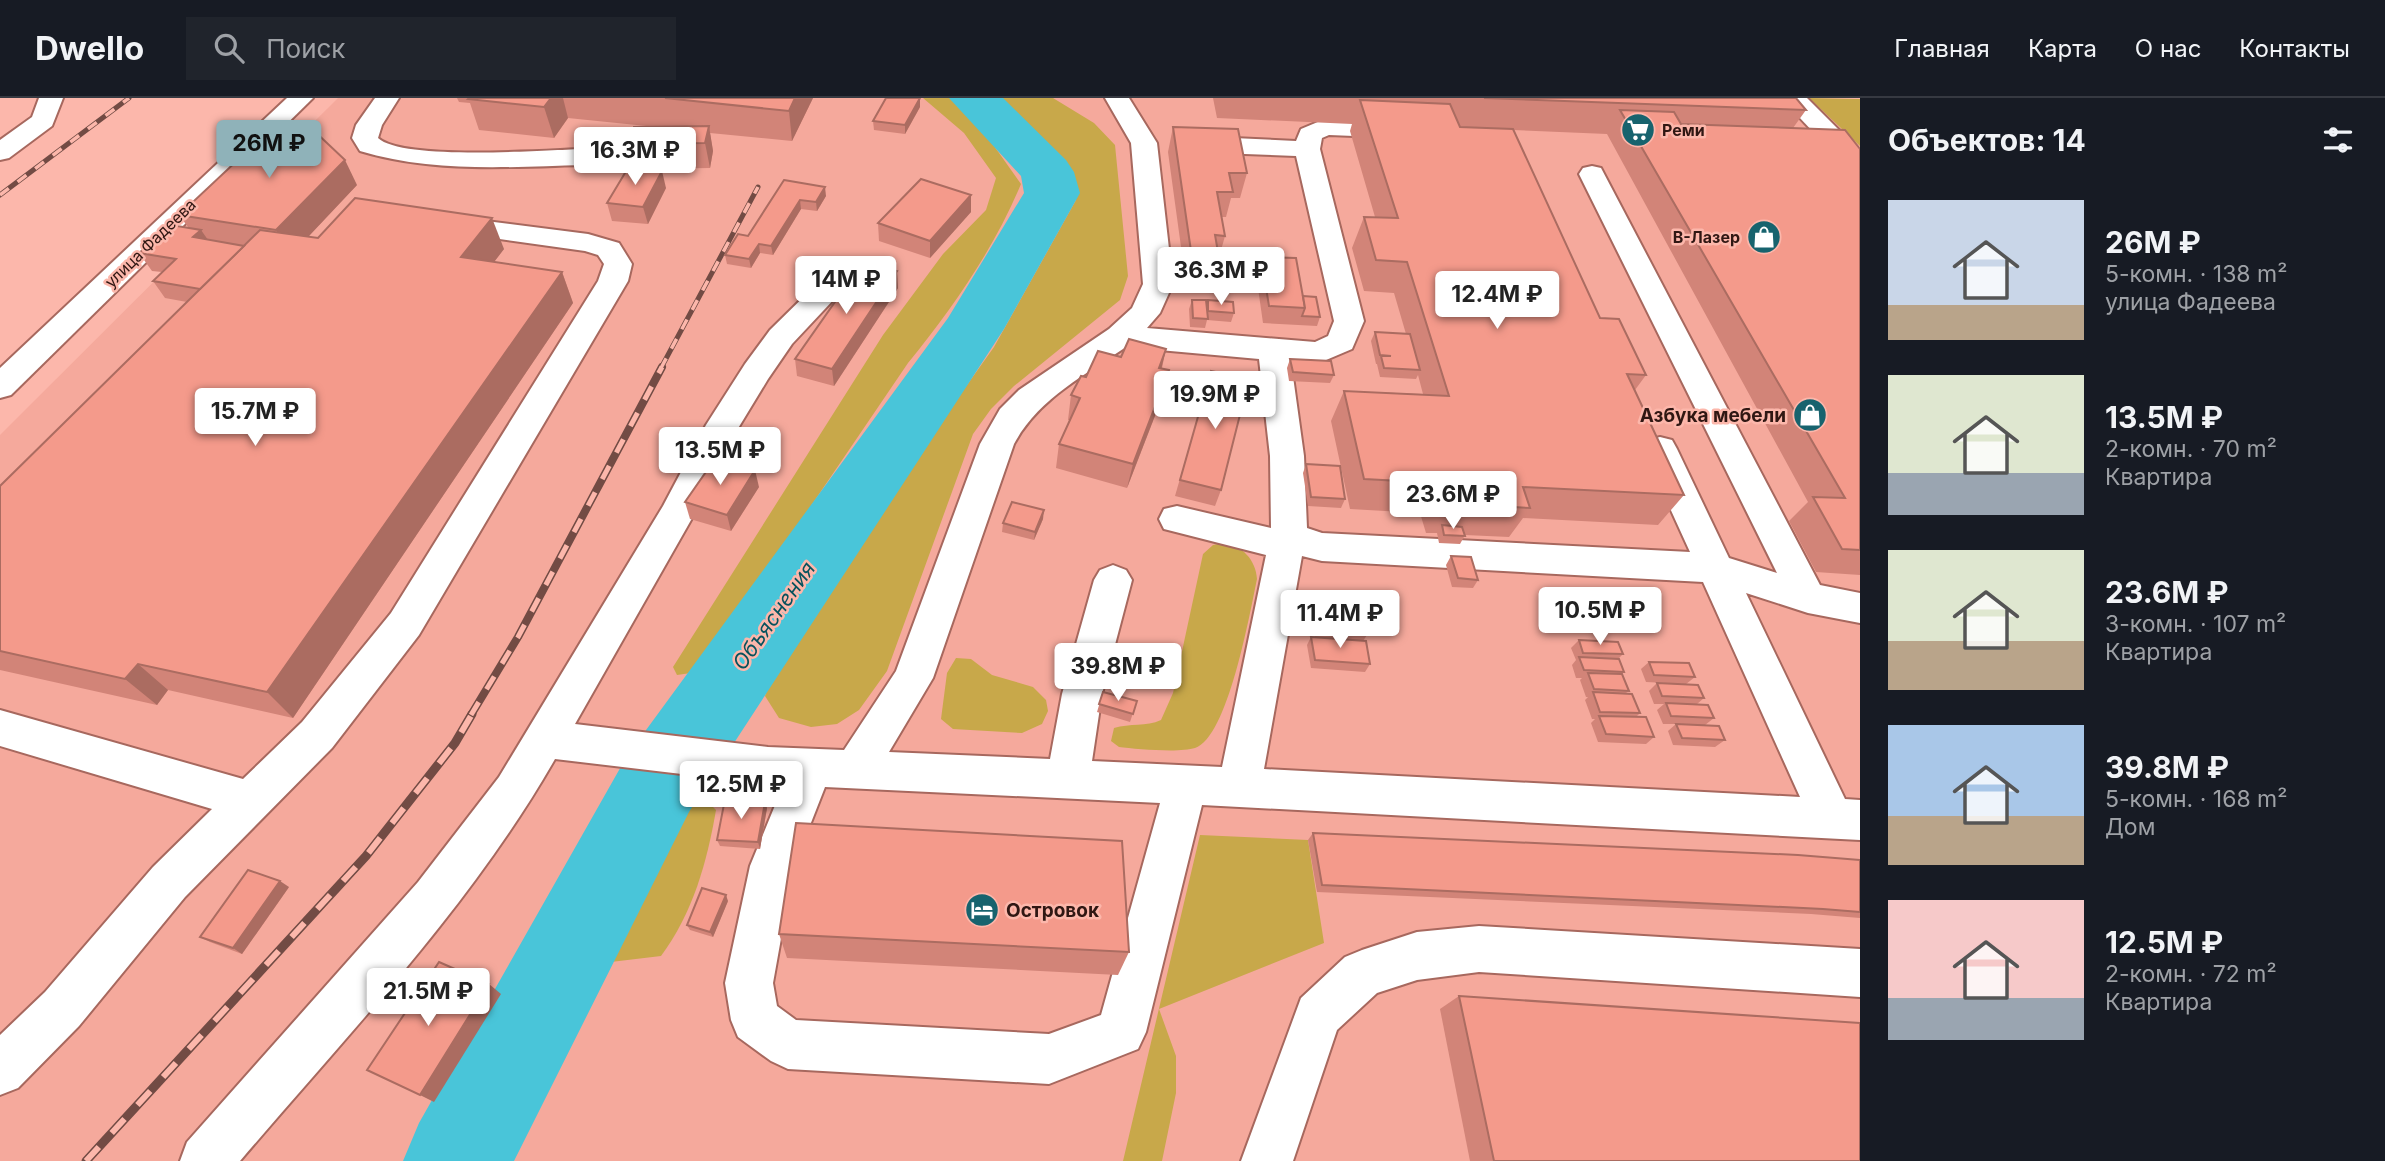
<!DOCTYPE html>
<html lang="ru">
<meta charset="utf-8">
<style>
body{margin:0;font-family:Inter,sans-serif;background:#20242c;color:#f1f3f6;height:100vh;display:flex;flex-direction:column;font-size:26px;white-space:nowrap}
*{box-sizing:border-box;margin:0}
p{font-size:23px;color:#9ea1a6}
.icon{flex:none;width:38px;height:38px;fill:none;stroke:currentColor;stroke-width:2;stroke-linecap:round;stroke-linejoin:round}
.map{position:relative;flex:1;overflow:hidden}
.details{display:flex;flex-direction:column;background:#171b24;width:525px}
.details>*{flex:none}
.price{position:absolute;translate:-50% -60px;padding:0 16px;border-radius:7px;background:#fff;color:#222;font-size:23px;line-height:46px;filter:drop-shadow(0 2px 4px #0008)}
.price::after{content:'';position:absolute;left:50%;top:42px;width:21px;height:16px;margin-left:-10px;background:inherit;clip-path:polygon(0 0,100% 0,50% 100%)}
.price.selected{background:#8fb2b9;color:#111}
ul{padding:0;list-style:none}
li{display:flex;align-items:center;gap:21px;height:175px;padding:0 28px}
li span{display:grid;place-items:center;flex:none;width:196px;height:140px;border-radius:0px;color:#555}
li>.icon{margin-inline-start:auto}
span .icon{width:84px;height:84px;fill:#fffc;stroke-width:1}
li b{font-size:30px}
h2{display:flex;justify-content:space-between;align-items:center;height:84px;padding:0 28px;font-size:30px}
header{display:flex;align-items:center;gap:42px;box-sizing:border-box;height:98px;padding:0 35px;background:#171b24;border-bottom:2px solid #363941}
header strong{font-size:33px}
nav{display:flex;gap:38px;margin-inline-start:auto;font-size:24px}
.search{width:490px;height:63px;background:#20242c;display:flex;align-items:center;gap:18px;box-sizing:border-box;padding:0 24px;border-radius:0px;color:#9ea1a6;font-size:26px}
main{display:flex;flex:1;min-height:0}
.map>svg:first-child{display:block}
.built{fill:#f5a99c}
.green{fill:#c8a84a}
.lines{fill:none;stroke-linecap:round;stroke-linejoin:round}
.river{fill:#49c5d9;fill-rule:evenodd}
.minor-casing{stroke:#a7685e;stroke-width:4}
.major-casing{stroke:#a7685e;stroke-width:4}
.minor{fill:#fff;fill-rule:evenodd}
.major{fill:#fff;fill-rule:evenodd}
.rail-far2-casing{stroke:#724b44;stroke-width:5}
.rail-far1-casing{stroke:#724b44;stroke-width:8}
.rail-casing{stroke:#724b44;stroke-width:9}
.rail-far2{stroke:#fcb7ab;stroke-width:3.5;stroke-dasharray:11;stroke-linecap:butt}
.rail-far1{stroke:#fcb7ab;stroke-width:5;stroke-dasharray:15;stroke-linecap:butt}
.rail{stroke:#fcb7ab;stroke-width:6;stroke-dasharray:19;stroke-linecap:butt}
.wall{fill:#d28478}
.shaded-wall{fill:#ab6c61}
.building{fill:#f49a8b;stroke:#ab6c61;stroke-width:2}
.labels{text-anchor:middle;stroke-width:5;stroke-linejoin:round;paint-order:stroke}
.far-poi-label{font-size:16px;font-weight:bold;fill:#301713;stroke:#fcb7ab;text-anchor:start}
.far-street-label{font-size:16px;fill:#301713;stroke:#fcb7ab}
.poi-label{font-size:19px;font-weight:bold;fill:#301713;stroke:#fcb7ab;text-anchor:end}
.water-label{font-size:21px;font-style:italic;fill:#07525d;stroke:#fcb7ab}
</style>
<header>
<strong>Dwello</strong>
<div class="search"><svg class="icon" aria-label="search" viewBox="0 0 24 24"><circle cx="10" cy="10" r="6"/><path d="M15 15l6 6"/></svg>Поиск</div>
<nav><a>Главная</a><a>Карта</a><a>О нас</a><a>Контакты</a></nav>
</header>
<main>
<div class="map">
<svg width="1860" height="1063" viewBox="0 0 1860 1063">
<rect width="100%" height="100%" fill="#fcb7ab"/>
<polygon class="built" points="338,0 1809,0 1860,48 1860,1063 0,1063 0,337"/>
<g class="green">
<path d="M 923,0 L 951,0 L 982,31 L 1021,86 C 994,151 952,211 908,265 L 703,567 L 691,575 L 677,577 L 673,569 L 883,237 L 943,156 L 986,112 L 996,80 L 964,35 Z"/>
<polygon points="999,0 1053,0 1094,25 1115,47 1128,178 1120,202 1014,288 991,311 973,336 887,573 859,612 837,626 811,629 779,620 765,598 778,559 795,529 994,249 1076,102 1072,77"/>
<polygon points="1809,0 1860,1 1860,48"/>
<path d="M 1223,445 C 1242,447 1256,462 1257,481 C 1250,514 1228,640 1195,650 C 1180,655 1135,651 1119,649 L 1111,643 L 1114,630 C 1130,625 1146,629 1161,622 L 1173,595 L 1203,456 L 1213,447 Z"/>
<polygon points="956,560 971,561 992,577 1033,589 1046,602 1048,613 1042,626 1022,635 953,631 941,621 947,575"/>
<path d="M 673,698 L 708,704 L 716,712 C 707,764 693,815 661,858 L 594,866 L 585,859 L 589,846 L 661,708 Z"/>
<polygon points="1200,737 1308,742 1324,845 1159,911 1176,958 1176,995 1162,1063 1123,1063"/>
</g>
<g class="lines">
<polygon class="river" points="949,0 1003,0 1066,62 1074,74 1080,95 1004,231 689,714 514,1063 403,1063 419,1025 627,658 948,220 1024,95 1021,78"/>
<g class="minor-casing">
<g id="minor">
<polygon points="39,0 63,0 52,28 9,60 0,62 0,42 32,19"/>
<path d="M 375,0 L 399,0 L 382,27 L 378,40 C 402,63 546,52 584,51 L 593,53 L 597,59 L 593,65 L 584,67 C 508,69 433,75 360,53 L 352,40 L 356,27 Z"/>
<path d="M 1105,0 L 1129,0 L 1157,45 L 1173,186 L 1160,215 L 1147,230 L 1315,244 L 1328,238 L 1334,223 L 1296,58 L 1190,54 L 1181,51 L 1177,46 L 1181,41 L 1190,38 L 1296,43 L 1301,31 L 1325,21 L 1404,24 L 1413,27 L 1417,32 L 1413,37 L 1404,40 L 1329,37 L 1322,40 L 1320,51 L 1364,223 L 1352,251 L 1319,265 L 1291,264 L 1304,358 L 1307,430 L 1322,435 L 1690,454 L 1643,351 L 1648,342 L 1660,339 L 1672,342 L 1677,351 L 1729,460 L 1777,475 L 1579,76 L 1583,70 L 1592,68 L 1601,70 L 1820,487 L 1860,495 L 1860,525 L 1808,515 L 1746,495 L 1845,701 L 1860,702 L 1860,742 L 1202,707 L 1146,934 L 1138,951 L 1049,986 L 788,971 L 771,963 L 738,939 L 731,922 L 725,885 L 750,768 L 783,688 L 555,661 C 471,808 350,934 240,1063 L 180,1063 L 187,1044 L 418,784 L 499,679 L 663,408 L 706,327 L 745,266 L 770,232 L 828,175 L 838,172 L 848,175 L 853,181 L 792,246 L 768,281 L 734,337 L 695,415 L 575,626 L 768,649 L 844,652 L 896,573 L 980,346 L 1000,311 L 1019,292 L 1109,231 L 1132,210 L 1143,186 L 1131,45 ZM 1126,249 L 1259,261 L 1270,358 L 1271,430 L 1177,408 L 1164,411 L 1159,421 L 1164,431 L 1266,457 L 1222,669 L 1092,663 L 1102,596 L 1132,482 L 1126,472 L 1113,467 L 1100,472 L 1094,482 L 1062,596 L 1050,661 L 889,654 L 933,580 L 1014,346 C 1038,301 1085,277 1126,249 ZM 1302,458 L 1322,463 L 1703,484 L 1800,699 L 1264,671 ZM 825,689 L 1160,705 L 1101,917 L 1049,936 L 796,922 L 777,908 L 773,885 L 794,768 Z"/>
<polygon points="1781,0 1807,0 1860,53 1860,76 1851,74"/>
<polygon points="446,118 588,136 619,145 632,166 628,183 419,537 332,650 185,799 79,928 18,990 0,997 0,937 45,894 153,769 212,711 0,648 0,612 243,681 302,624 391,515 598,183 604,166 598,157 585,153 436,132 432,126 436,120"/>
<polygon points="1479,828 1860,851 1860,899 1479,874 1417,882 1377,895 1337,932 1293,1063 1241,1063 1301,900 1345,859 1362,852 1417,834"/>
</g>
</g>
<g class="major-casing">
<polygon id="major" points="287,0 313,0 11,297 0,300 0,270"/>
</g>
<use href="#minor" class="minor"/>
<use href="#major" class="major"/>
<g class="rail-far2-casing">
<g id="rail-far2">
<polyline points="0,97 129,0"/>
<polyline points="661,270 758,89"/>
</g>
</g>
<g class="rail-far1-casing">
<polyline id="rail-far1" points="471,617 518,539 662,269"/>
</g>
<g class="rail-casing">
<polyline id="rail" points="86,1063 366,758 455,645 472,616"/>
</g>
<use href="#rail-far2" class="rail-far2"/>
<use href="#rail-far1" class="rail-far1"/>
<use href="#rail" class="rail"/>
</g>
<g class="wall">
<polygon points="457,0 813,0 792,43 710,35 713,53 710,70 639,71 666,90 648,126 612,123 607,105 637,71 631,46 656,29 568,20 554,40 479,32 470,5 459,4"/>
<polygon points="1213,0 1796,0 1806,12 1793,30 1860,51 1860,477 1816,474 1789,423 1808,404 1607,36 1513,32 1600,220 1646,277 1635,292 1684,397 1658,427 1523,420 1509,439 1465,437 1460,446 1439,445 1437,435 1426,435 1420,415 1350,411 1331,323 1344,293 1423,296 1418,277 1416,281 1380,279 1377,266 1376,266 1371,243 1375,234 1406,236 1394,195 1364,193 1352,150 1364,119 1375,119 1350,33 1352,26 1217,20"/>
<polygon points="920,9 905,36 874,32 873,23"/>
<polygon points="1173,29 1247,75 1240,100 1231,100 1226,119 1222,119 1225,138 1218,163 1216,163 1212,179 1185,178 1168,54"/>
<polygon points="784,82 826,98 817,113 801,111 773,157 760,155 751,170 727,166 725,157 748,138"/>
<polygon points="357,87 308,139 504,151 494,164 562,174 573,205 293,620 168,592 157,607 0,572 0,388 187,204 165,200 153,183 162,174 152,173 139,155 188,129 179,117"/>
<polygon points="971,114 930,160 879,143 878,125"/>
<polygon points="1261,159 1303,198 1320,219 1317,228 1263,225 1256,176"/>
<polygon points="897,173 898,190 834,288 797,278 795,261"/>
<polygon points="1192,202 1206,207 1208,202 1234,215 1231,224 1207,222 1205,230 1190,229 1189,211"/>
<polygon points="1166,251 1162,270 1169,272 1163,297 1127,390 1056,370 1059,346 1070,322 1068,322 1071,297 1121,259"/>
<polygon points="1290,261 1334,277 1330,285 1289,283 1287,270"/>
<polygon points="1211,273 1221,392 1215,408 1175,398"/>
<polygon points="1306,366 1345,401 1341,410 1308,408 1303,375"/>
<polygon points="759,389 731,433 690,421 685,404"/>
<polygon points="1043,421 1034,442 1002,434 1003,425"/>
<polygon points="1451,458 1478,482 1473,490 1452,489 1446,467"/>
<polygon points="1315,501 1367,537 1363,543 1370,566 1365,574 1311,570 1307,547 1311,539 1315,539 1311,509"/>
<polygon points="1579,542 1623,556 1618,561 1624,574 1621,576 1629,593 1626,595 1640,615 1636,619 1654,639 1646,646 1598,644 1591,625 1595,621 1592,621 1585,602 1588,599 1586,599 1580,582 1582,580 1576,580 1572,567 1576,562 1571,550"/>
<polygon points="1649,564 1695,579 1686,586 1646,584 1641,571"/>
<polygon points="1657,585 1704,600 1697,606 1714,620 1705,627 1725,642 1715,649 1673,647 1668,633 1676,626 1663,626 1657,612 1664,606 1654,606 1649,593"/>
<polygon points="1103,594 1137,603 1130,624 1097,614"/>
<polygon points="767,710 760,751 720,748 717,742"/>
<polygon points="1313,735 1860,762 1860,820 1811,816 1317,794 1308,742"/>
<polygon points="289,789 242,856 210,844 200,839"/>
<polygon points="728,803 713,839 690,832 687,827"/>
<polygon points="779,836 1129,854 1118,877 787,860"/>
<polygon points="1459,898 1860,1063 1470,1063 1440,911"/>
</g>
<g class="shaded-wall">
<polygon points="551,0 563,0 568,20 554,40 544,9"/>
<polygon points="795,0 813,0 792,43 789,13"/>
<polygon points="920,0 920,9 905,36 905,27"/>
<polygon points="709,28 713,53 710,70 705,45"/>
<polygon points="345,62 357,87 291,157 276,132"/>
<polygon points="662,73 666,90 648,126 643,109"/>
<polygon points="825,89 826,98 817,113 816,104"/>
<polygon points="971,97 971,114 930,160 930,143"/>
<polygon points="800,102 801,111 773,157 771,148"/>
<polygon points="492,120 504,151 474,190 461,159"/>
<polygon points="201,132 213,149 193,139"/>
<polygon points="759,146 760,155 751,170 749,161"/>
<polygon points="897,173 898,190 834,288 832,271"/>
<polygon points="562,174 573,205 293,620 267,594"/>
<polygon points="1166,251 1160,276 1159,270"/>
<polygon points="1169,272 1163,297 1127,390 1133,366"/>
<polygon points="755,372 759,389 731,433 727,417"/>
<polygon points="1044,412 1043,421 1034,442 1035,434"/>
<polygon points="138,566 168,592 157,607 125,581"/>
<polygon points="765,704 767,710 760,751 758,744"/>
<polygon points="280,783 289,789 242,856 233,850"/>
<polygon points="726,797 728,803 713,839 710,834"/>
<polygon points="489,886 501,896 434,1004 420,997"/>
</g>
<g class="building">
<polygon points="469,0 551,0 544,9 468,1"/>
<polygon points="665,0 795,0 789,13"/>
<polygon points="886,0 920,0 905,27 873,23"/>
<polygon points="1484,0 1796,0 1806,12"/>
<polygon points="1360,2 1450,6 1460,29 1513,31 1600,220 1619,221 1646,277 1627,276 1684,397 1523,389 1530,410 1444,405 1438,385 1364,381 1344,293 1449,298 1407,164 1376,162 1364,119 1398,120"/>
<polygon points="1620,12 1674,14 1681,26 1845,32 1860,51 1860,452 1842,451 1813,399 1845,400"/>
<polygon points="276,26 310,29 345,62 276,132 179,117"/>
<polygon points="709,28 705,45 631,46 634,29"/>
<polygon points="1173,29 1238,31 1247,75 1229,75 1233,94 1217,94 1225,138 1215,137 1218,154 1191,153"/>
<polygon points="628,70 662,73 643,109 607,105"/>
<polygon points="921,81 971,97 930,143 878,125"/>
<polygon points="784,82 825,89 816,104 800,102 771,148 759,146 749,161 725,157 738,136 748,138"/>
<polygon points="355,100 492,120 461,159 562,174 267,594 138,566 125,581 0,553 0,388 260,132 318,140"/>
<polygon points="171,127 201,132 193,139 244,148 200,191 153,183 176,161 139,155"/>
<polygon points="1261,159 1296,160 1305,210 1269,208"/>
<polygon points="863,164 897,173 832,271 795,261"/>
<polygon points="1303,198 1316,199 1320,219 1302,218 1305,210"/>
<polygon points="1192,202 1206,202 1208,221 1193,220"/>
<polygon points="1208,202 1233,204 1234,215 1208,213"/>
<polygon points="1375,234 1410,236 1420,272 1384,270 1381,258 1391,258 1380,257"/>
<polygon points="1129,241 1166,251 1159,270 1169,272 1133,366 1059,346 1080,300 1071,297 1081,278 1086,279 1098,253 1121,259"/>
<polygon points="1290,261 1331,263 1334,277 1293,274"/>
<polygon points="1211,273 1249,281 1221,392 1180,382"/>
<polygon points="715,361 755,372 727,417 685,404"/>
<polygon points="1306,366 1340,368 1345,401 1311,399"/>
<polygon points="1012,404 1044,412 1035,434 1003,425"/>
<polygon points="1442,427 1462,429 1465,438 1444,437"/>
<polygon points="1451,458 1471,459 1478,482 1458,480"/>
<polygon points="1315,501 1361,504 1367,537 1320,534"/>
<polygon points="1311,539 1366,543 1370,566 1315,562"/>
<polygon points="1579,542 1618,544 1623,556 1583,555"/>
<polygon points="1579,559 1619,561 1624,574 1584,572"/>
<polygon points="1649,564 1689,565 1695,579 1654,577"/>
<polygon points="1588,575 1622,576 1629,593 1594,591"/>
<polygon points="1657,585 1698,587 1704,600 1662,598"/>
<polygon points="1103,594 1137,603 1133,616 1099,606"/>
<polygon points="1593,594 1632,596 1640,615 1600,614"/>
<polygon points="1666,605 1708,607 1714,620 1671,618"/>
<polygon points="1599,618 1646,619 1654,639 1606,636"/>
<polygon points="1676,626 1719,628 1725,642 1682,640"/>
<polygon points="725,701 765,704 758,744 717,742"/>
<polygon points="796,725 1122,743 1129,854 779,836"/>
<polygon points="1313,735 1798,757 1860,762 1860,814 1823,811 1322,787"/>
<polygon points="248,772 280,783 233,850 200,839"/>
<polygon points="702,790 726,797 710,834 687,827"/>
<polygon points="439,864 489,886 420,997 367,972"/>
<polygon points="1459,898 1860,925 1860,1063 1494,1063"/>
</g>
<defs>
<g id="supermarket-disc" transform="scale(1.75)"><circle r="9.5" fill="#17636e" stroke="#fcb7ab"/><path d="M-6-5.5h2.5l.6 2H6L4.5 2H-2.5L-4.4-4H-6ZM-1.5 3.2a1.3 1.3 0 1 0 .1 0ZM3 3.2a1.3 1.3 0 1 0 .1 0Z" fill="#fff"/></g>
<g id="shop-disc" transform="scale(1.75)"><circle r="9.5" fill="#17636e" stroke="#fcb7ab"/><path d="M-5-2.5h2.3a2.7 3.5 0 0 1 5.4 0H5L5.5 6h-11ZM-1.5-2.5h3a1.5 2.3 0 0 0-3 0Z" fill="#fff"/></g>
<g id="hotel-disc" transform="scale(1.75)"><circle r="9.5" fill="#17636e" stroke="#fcb7ab"/><path d="M-6-4.5h1.5V1H6V5H4.5V3h-9V5H-6ZM-4 0a1.8 1.8 0 1 1 3.6 0ZM.5 0V-2.5h3Q6-2.5 6 0Z" fill="#fff"/></g>
</defs>
<g fill-rule="evenodd">
<use href="#supermarket-disc" x="1638" y="32"/>
<use href="#shop-disc" x="1764" y="139"/>
<use href="#shop-disc" x="1810" y="317"/>
<use href="#hotel-disc" x="982" y="812"/>
</g>
<g class="labels">
<g class="far-poi-label">
<text x="1662" y="38">Реми</text>
<text x="1740" y="145" text-anchor="end">В-Лазер</text>
</g>
<g class="far-street-label">
<text transform="translate(150 145) rotate(-44)" y="6">улица Фадеева</text>
</g>
<g class="poi-label">
<text x="1786" y="324">Азбука мебели</text>
<text x="1006" y="819" text-anchor="start">Островок</text>
</g>
<g class="water-label">
<text transform="translate(774 518) rotate(-55)" y="7">Объяснения</text>
</g>
</g>
</svg>
<b class="price selected" style="left:269px;top:82px">26M ₽</b>
<b class="price" style="left:635px;top:89px">16.3M ₽</b>
<b class="price" style="left:1221px;top:209px">36.3M ₽</b>
<b class="price" style="left:846px;top:218px">14M ₽</b>
<b class="price" style="left:1497px;top:233px">12.4M ₽</b>
<b class="price" style="left:1215px;top:333px">19.9M ₽</b>
<b class="price" style="left:255px;top:350px">15.7M ₽</b>
<b class="price" style="left:720px;top:389px">13.5M ₽</b>
<b class="price" style="left:1453px;top:433px">23.6M ₽</b>
<b class="price" style="left:1600px;top:549px">10.5M ₽</b>
<b class="price" style="left:1340px;top:552px">11.4M ₽</b>
<b class="price" style="left:1118px;top:605px">39.8M ₽</b>
<b class="price" style="left:741px;top:723px">12.5M ₽</b>
<b class="price" style="left:428px;top:930px">21.5M ₽</b>
</div>
<section class="details">
<h2>Объектов: 14<svg class="icon" aria-label="filters" viewBox="0 0 24 24"><path d="M4 7h16M4 17h16"/><circle cx="9" cy="7" r="2"/><circle cx="15" cy="17" r="2"/></svg></h2>
<ul>
<li><span style="background:linear-gradient(#c9d6e8 75%,#b9a48a 0)"><svg class="icon" aria-label="home" viewBox="0 0 24 24"><path d="M3 11l9-7 9 7M6 9v11h12V9"/></svg></span><div><b>26M ₽</b><p>5-комн. · 138 m²</p><p>улица Фадеева</p></div></li>
<li><span style="background:linear-gradient(#dfe7d0 70%,#9aa5b1 0)"><svg class="icon" aria-label="home" viewBox="0 0 24 24"><path d="M3 11l9-7 9 7M6 9v11h12V9"/></svg></span><div><b>13.5M ₽</b><p>2-комн. · 70 m²</p><p>Квартира</p></div></li>
<li><span style="background:linear-gradient(#dfe7d0 65%,#b9a48a 0)"><svg class="icon" aria-label="home" viewBox="0 0 24 24"><path d="M3 11l9-7 9 7M6 9v11h12V9"/></svg></span><div><b>23.6M ₽</b><p>3-комн. · 107 m²</p><p>Квартира</p></div></li>
<li><span style="background:linear-gradient(#a9c7e8 65%,#b9a48a 0)"><svg class="icon" aria-label="home" viewBox="0 0 24 24"><path d="M3 11l9-7 9 7M6 9v11h12V9"/></svg></span><div><b>39.8M ₽</b><p>5-комн. · 168 m²</p><p>Дом</p></div></li>
<li><span style="background:linear-gradient(#f6c9c9 70%,#9aa5b1 0)"><svg class="icon" aria-label="home" viewBox="0 0 24 24"><path d="M3 11l9-7 9 7M6 9v11h12V9"/></svg></span><div><b>12.5M ₽</b><p>2-комн. · 72 m²</p><p>Квартира</p></div></li>
</ul>
</section>
</main>
